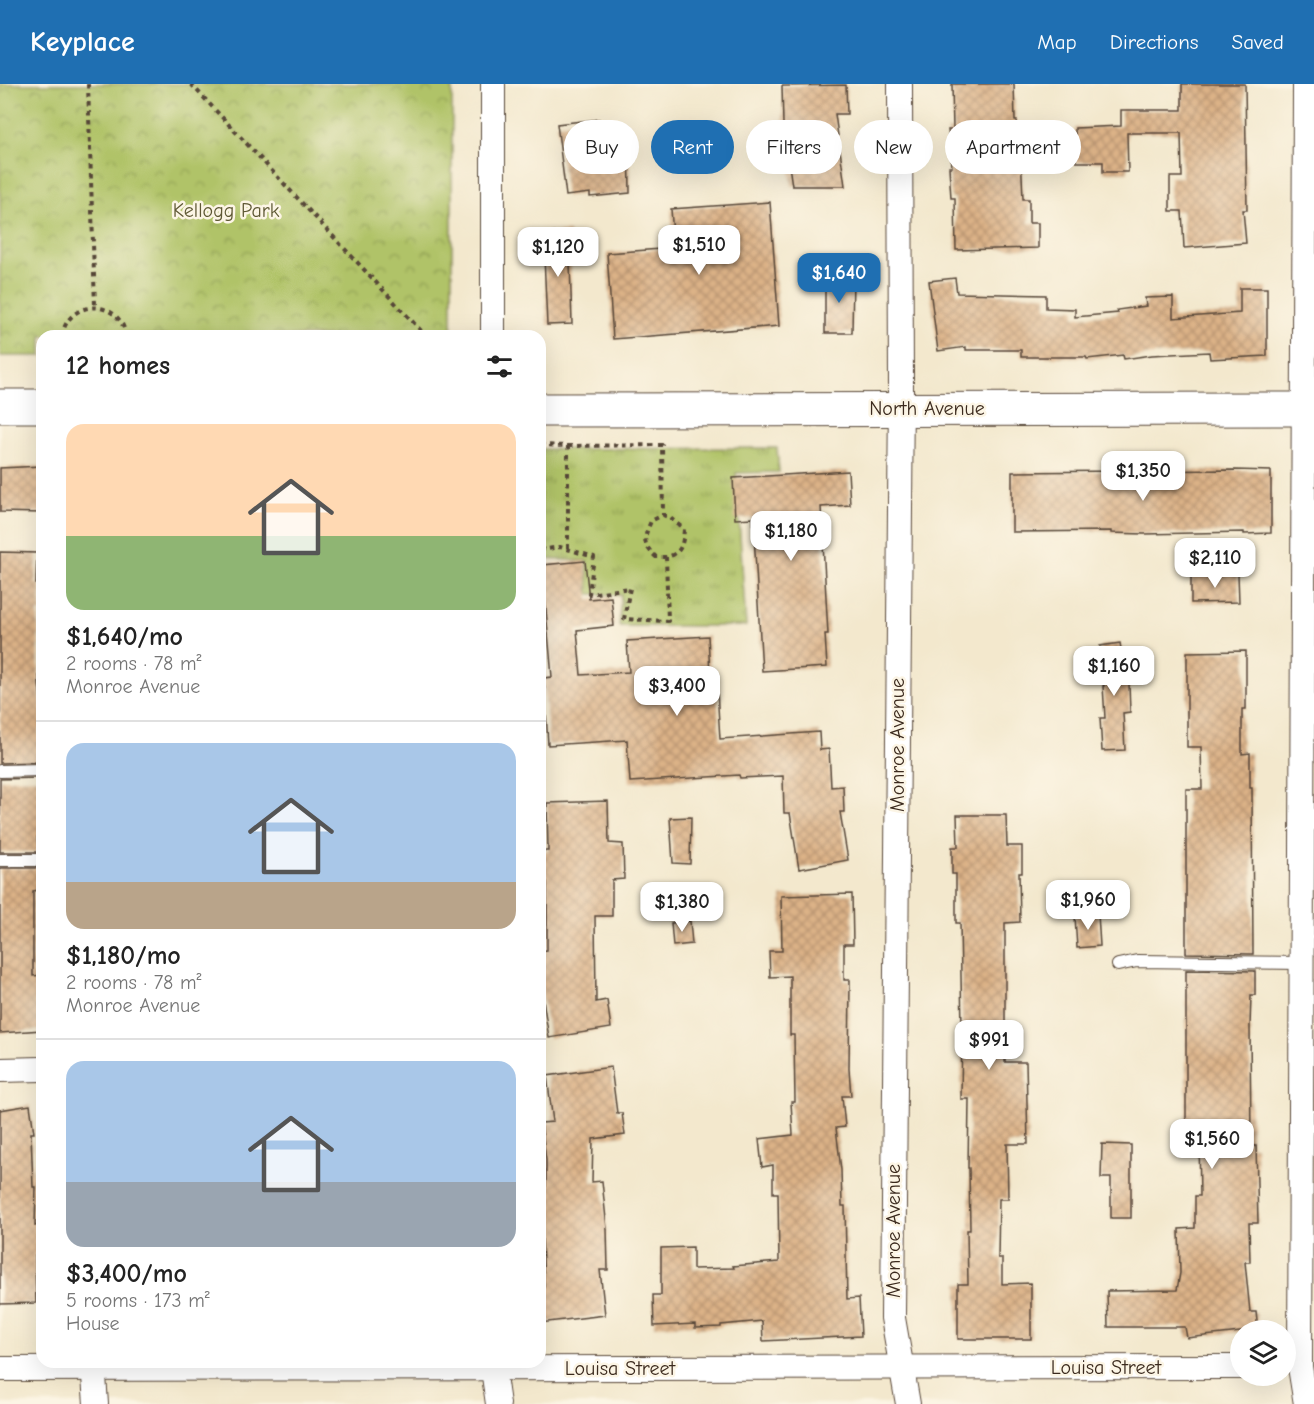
<!DOCTYPE html>
<meta charset="utf-8">
<style>
body{margin:0;font-family:"Comic Neue",sans-serif;background:#f2f2f2;color:#222;height:100vh;display:flex;flex-direction:column;font-size:22px;white-space:nowrap}
*{box-sizing:border-box;margin:0}
p{font-size:20px;color:#767676}
.icon{flex:none;width:33px;height:33px;fill:none;stroke:currentColor;stroke-width:2;stroke-linecap:round;stroke-linejoin:round}
.map{position:relative;flex:1;overflow:hidden}
.sheet{position:absolute;left:36px;top:246px;width:510px;height:1038px;display:flex;flex-direction:column;background:#fff;border-radius:18px;box-shadow:0 6px 24px #0002}
.sheet>*{flex:none}
.top-card{position:absolute;left:564px;top:36px;width:570px;height:54px;display:flex;gap:12px}
.fabs{position:absolute;left:1230px;top:1236px;display:grid;gap:12px}
.fabs a{display:grid;place-items:center;width:66px;height:66px;border-radius:50%;background:#fff;box-shadow:0 6px 24px #0002;font-size:30px}
.price{position:absolute;translate:-50% -51px;padding:0 14px;border-radius:12px;background:#fff;color:#222;font-size:20px;line-height:39px;filter:drop-shadow(0 2px 3px #0008)}
.price::after{content:'';position:absolute;left:50%;top:36px;width:18px;height:14px;margin-left:-9px;background:inherit;clip-path:polygon(0 0,100% 0,50% 100%)}
.price.active{background:#1f6fb2;color:#fff}
ul{padding:0;list-style:none}
li{display:grid;align-content:center;gap:12px;height:318px;padding:0 30px}
li+li{border-top:2px solid #e0e0e0}
li span{display:grid;place-items:center;height:186px;border-radius:18px;color:#555}
li>.icon{margin-inline-start:auto}
span .icon{width:108px;height:108px;fill:#fffc;stroke-width:1}
li b{font-size:26px}
h2{display:flex;justify-content:space-between;align-items:center;height:72px;padding:0 30px;font-size:26px}
.chip{padding:0 21px;border-radius:27px;background:#fff;box-shadow:0 6px 24px #0002;font-size:21px;line-height:54px}
.chip.active{background:#1f6fb2;color:#fff}
header{display:flex;align-items:center;gap:36px;box-sizing:border-box;height:84px;padding:0 30px;background:#1f6fb2;color:#fff}
header strong{font-size:28px}
nav{display:flex;gap:33px;margin-inline-start:auto;font-size:21px}
.map>svg:first-child{display:block}
.grass{fill:url(#grass-tufts);stroke:#767642;stroke-width:1.5}
.park{fill:url(#park-crowns);stroke:#767642;stroke-width:1.5}
.building{fill:url(#building-cross-hatch)}
.lines{fill:none;stroke-linecap:round;stroke-linejoin:round}
.service-casing{stroke:#574638;stroke-width:14}
.minor-casing{stroke:#574638;stroke-width:26}
.secondary-casing{stroke:#574638;stroke-width:35}
.path{stroke:#574638;stroke-width:4;stroke-dasharray:4.5 4.5;stroke-linecap:butt}
.service{stroke:#fff;stroke-width:12}
.minor{stroke:#fff;stroke-width:24}
.secondary{stroke:#fff;stroke-width:33}
.labels{text-anchor:middle;stroke-width:5;stroke-linejoin:round;paint-order:stroke}
.park-label{font-size:20px;fill:#5e5834;stroke:#fcf5e5}
.street-label{font-size:20px;fill:#3b2a1e;stroke:#fcf5e5}
</style>
<header>
<strong>Keyplace</strong>
<nav><a>Map</a><a>Directions</a><a>Saved</a></nav>
</header>
<div class="map">
<svg width="1314" height="1320" viewBox="0 0 1314 1320">
<defs>
<pattern id="grass-tufts" width="24" height="20" patternUnits="userSpaceOnUse" patternTransform="scale(1.5)"><rect width="24" height="20" fill="#b0c367"/><path d="M3 7l-1-3M5 7V3M7 7l1-3M15 17l-1-3M17 17v-4M19 17l1-3" fill="none" stroke="#909f54"/></pattern>
<pattern id="park-crowns" width="20" height="18" patternUnits="userSpaceOnUse" patternTransform="scale(1.5)"><rect width="20" height="18" fill="#b0c367"/><path d="M2 6a3 3 0 1 1 6 0M12 15a3 3 0 1 1 6 0" fill="none" stroke="#909f54"/></pattern>
<pattern id="building-cross-hatch" width="8" height="8" patternUnits="userSpaceOnUse" patternTransform="scale(1.5)"><rect width="8" height="8" fill="#dcb287"/><path d="M0 0l8 8M0 8l8-8" fill="none" stroke="#b4916e"/></pattern>
</defs>
<rect width="100%" height="100%" fill="#fcf5e5"/>
<filter id="ink" filterUnits="userSpaceOnUse"><feTurbulence type="fractalNoise" baseFrequency=".0167" numOctaves="2"/><feDisplacementMap in="SourceGraphic" scale="12" xChannelSelector="R" yChannelSelector="G"/><feConvolveMatrix kernelMatrix="1 2 1 2 8 2 1 2 1" color-interpolation-filters="sRGB"/></filter>
<filter id="wash" filterUnits="userSpaceOnUse"><feTurbulence type="fractalNoise" baseFrequency=".008" numOctaves="4" result="noise"/><feDisplacementMap in="SourceGraphic" scale="24" xChannelSelector="R" yChannelSelector="G"/><feGaussianBlur stdDeviation="1.35" result="paint"/><feColorMatrix in="noise" values="0 0 0 0 0 0 0 0 0 0 0 0 0 0 0 0 0 1.4 0 .05"/><feComposite in="paint" operator="in"/></filter>
<g filter="url(#wash)">
<rect width="100%" height="100%" fill="#f3e8cd"/>
<polygon class="grass" points="777,364 779,388 736,389 746,542 619,542 621,511 589,510 587,477 540,475 540,365"/>
<polygon class="park" points="0,0 452,0 452,252 42,252 42,272 0,272"/>
<g id="blocks">
<g class="building">
<polygon points="952,0 1014,0 1015,37 1017,37 1021,68 1023,115 1029,115 1029,139 1038,139 1038,164 956,166 955,114 951,114 949,83 952,83 948,46 953,46"/>
<polygon points="1182,0 1245,0 1247,126 1243,126 1246,159 1184,164 1182,127 1170,127 1170,93 1182,93 1181,49 1127,49 1128,88 1103,88 1103,78 1076,78 1075,44 1121,42 1121,26 1182,26"/>
<polygon points="846,1 847,30 835,30 845,102 792,102 783,40 782,2"/>
<polygon points="599,35 600,50 629,49 630,109 590,113 590,109 566,112 557,40"/>
<polygon points="770,118 779,242 613,255 607,169 674,164 671,125"/>
<polygon points="569,148 572,240 547,241 543,149"/>
<polygon points="825,192 853,192 852,249 825,249"/>
<polygon points="955,194 957,209 1046,211 1046,224 1075,225 1075,233 1118,229 1117,226 1146,222 1145,214 1173,213 1173,234 1240,229 1240,204 1267,204 1267,272 1210,275 1209,268 1152,271 1124,275 1123,271 1087,275 1086,273 1021,273 1021,266 966,266 966,263 938,267 929,197"/>
<polygon points="42,382 42,429 0,428 0,384"/>
<polygon points="1235,386 1271,387 1271,449 1244,450 1244,448 1144,450 1111,449 1111,447 1012,448 1012,388"/>
<polygon points="848,387 850,421 821,423 828,550 825,550 827,583 762,587 753,434 735,435 733,394"/>
<polygon points="0,468 37,469 36,500 40,500 41,528 38,528 39,600 42,625 42,644 39,645 40,678 0,679"/>
<polygon points="585,477 589,515 611,513 614,542 577,546 581,591 629,588 627,557 708,552 710,590 716,590 720,655 819,648 820,666 829,665 831,703 843,702 844,728 840,728 848,776 799,785 790,729 784,729 783,692 740,694 739,691 630,698 627,656 548,661 544,594 552,593 542,481"/>
<polygon points="1238,490 1239,518 1191,519 1191,491"/>
<polygon points="1120,559 1121,565 1123,565 1129,600 1130,628 1123,629 1125,666 1102,667 1100,634 1105,634 1103,602 1104,602 1100,562"/>
<polygon points="1246,567 1246,625 1242,625 1242,670 1250,669 1250,704 1252,704 1253,870 1186,869 1186,705 1202,705 1201,663 1187,663 1187,568"/>
<polygon points="40,694 40,753 37,753 38,768 0,768 0,695"/>
<polygon points="608,717 609,759 623,760 624,795 612,796 612,832 595,832 596,918 607,916 611,944 549,954 540,896 540,867 547,866 547,798 541,798 540,767 548,767 547,719"/>
<polygon points="957,731 1006,731 1007,762 1022,762 1022,789 1019,789 1020,838 1005,839 1005,978 1026,978 1028,1060 1007,1060 1008,1115 999,1115 998,1174 1002,1174 1002,1200 1031,1199 1031,1255 958,1255 958,1200 968,1200 967,1146 970,1146 969,1084 968,1084 969,1015 961,1015 962,945 960,839 956,839 956,790 952,790 952,763 958,763"/>
<polygon points="691,733 690,780 673,779 670,734"/>
<polygon points="0,784 38,784 39,806 33,807 33,892 42,891 42,946 0,949"/>
<polygon points="852,810 853,860 844,860 844,896 850,896 849,985 851,1012 842,1012 845,1043 836,1044 841,1086 842,1122 845,1122 847,1215 859,1214 861,1252 763,1257 762,1237 721,1241 721,1243 695,1244 695,1240 654,1242 653,1211 661,1211 661,1164 693,1163 693,1185 734,1184 733,1182 779,1178 778,1109 773,1109 773,1081 762,1083 759,1055 793,1051 791,1018 795,1018 794,951 790,951 790,892 770,893 769,867 782,867 781,812"/>
<polygon points="1098,830 1100,862 1077,864 1075,832"/>
<polygon points="690,837 692,860 673,862 671,839"/>
<polygon points="1186,886 1255,887 1255,911 1251,911 1250,942 1251,1062 1256,1062 1258,1139 1249,1139 1250,1178 1245,1178 1250,1228 1256,1228 1258,1246 1187,1254 1185,1243 1108,1243 1107,1207 1177,1206 1180,1189 1179,1145 1195,1144 1195,1112 1200,1112 1199,1052 1186,1052"/>
<polygon points="611,983 617,1029 622,1029 625,1051 593,1055 592,1098 602,1097 607,1145 608,1186 600,1186 605,1231 540,1239 540,1203 544,1203 540,1102 546,1102 546,1076 541,1039 553,1038 547,992"/>
<polygon points="30,1021 34,1049 31,1049 33,1103 36,1103 35,1142 39,1141 42,1164 42,1170 35,1171 36,1219 0,1220 0,1026"/>
<polygon points="1102,1060 1131,1061 1131,1134 1111,1134 1111,1094 1101,1094"/>
</g>
</g>
</g>
<g filter="url(#ink)">
<use href="#blocks" fill-opacity="0" stroke="#574638" stroke-width="1.5"/>
<g class="lines">
<g class="service-casing">
<g id="service">
<polyline points="0,687 42,686"/>
<polyline points="0,776 42,776"/>
<polyline points="1118,881 1137,877 1301,879"/>
</g>
</g>
<g class="minor-casing">
<g id="minor">
<polyline points="493,0 493,252"/>
<polyline points="900,0 901,308 893,1234 908,1320"/>
<polyline points="1305,0 1300,1283 1306,1320"/>
<polyline points="0,986 42,985"/>
<polyline points="93,1278 96,1320"/>
<polyline points="492,1278 498,1320"/>
<polyline points="0,1285 1240,1283"/>
</g>
</g>
<g class="secondary-casing">
<g id="secondary">
<polyline points="0,322 42,322"/>
<polyline points="540,326 1314,325"/>
</g>
</g>
<g class="path">
<polyline points="88,0 95,223"/>
<polyline points="191,0 426,252"/>
<path d="M 62,252 C 68,214 120,214 126,252"/>
<polyline points="540,361 568,362 568,466"/>
<polyline points="568,362 662,361 663,431"/>
<path d="M 540,466 L 560,463 L 594,473 L 589,510 L 630,504 L 624,535 L 668,537 L 666,473 C 682,470 683,459 684,445 L 670,434 L 663,431 L 651,437 C 644,454 641,459 656,473 L 666,473"/>
</g>
<use href="#service" class="service"/>
<use href="#minor" class="minor"/>
<use href="#secondary" class="secondary"/>
</g>
</g>
<g class="labels">
<g class="park-label">
<text x="226" y="133">Kellogg Park</text>
</g>
<g class="street-label">
<text x="927" y="331">North Avenue</text>
<text transform="translate(897 661) rotate(-90)" y="7">Monroe Avenue</text>
<text transform="translate(893 1147) rotate(-90)" y="7">Monroe Avenue</text>
<text x="1106" y="1290">Louisa Street</text>
<text x="620" y="1291">Louisa Street</text>
</g>
</g>
</svg>
<div class="fabs">
<a><svg class="icon" aria-label="layers" viewBox="0 0 24 24"><path d="M12 4l9 5-9 5-9-5zM3 14l9 5 9-5"/></svg></a>
</div>
<b class="price" style="left:699px;top:192px">$1,510</b>
<b class="price" style="left:558px;top:194px">$1,120</b>
<b class="price active" style="left:839px;top:220px">$1,640</b>
<b class="price" style="left:1143px;top:418px">$1,350</b>
<b class="price" style="left:791px;top:478px">$1,180</b>
<b class="price" style="left:1215px;top:505px">$2,110</b>
<b class="price" style="left:1114px;top:613px">$1,160</b>
<b class="price" style="left:677px;top:633px">$3,400</b>
<b class="price" style="left:1088px;top:847px">$1,960</b>
<b class="price" style="left:682px;top:849px">$1,380</b>
<b class="price" style="left:989px;top:987px">$991</b>
<b class="price" style="left:1212px;top:1086px">$1,560</b>
<div class="top-card">
<a class="chip">Buy</a>
<a class="chip active">Rent</a>
<a class="chip">Filters</a>
<a class="chip">New</a>
<a class="chip">Apartment</a>
</div>
<section class="sheet">
<h2>12 homes<svg class="icon" aria-label="filters" viewBox="0 0 24 24"><path d="M4 7h16M4 17h16"/><circle cx="9" cy="7" r="2"/><circle cx="15" cy="17" r="2"/></svg></h2>
<ul>
<li><span style="background:linear-gradient(#ffd9b3 60%,#8fb573 0)"><svg class="icon" aria-label="home" viewBox="0 0 24 24"><path d="M3 11l9-7 9 7M6 9v11h12V9"/></svg></span><div><b>$1,640/mo</b><p>2 rooms · 78 m²</p><p>Monroe Avenue</p></div></li>
<li><span style="background:linear-gradient(#a9c7e8 75%,#b9a48a 0)"><svg class="icon" aria-label="home" viewBox="0 0 24 24"><path d="M3 11l9-7 9 7M6 9v11h12V9"/></svg></span><div><b>$1,180/mo</b><p>2 rooms · 78 m²</p><p>Monroe Avenue</p></div></li>
<li><span style="background:linear-gradient(#a9c7e8 65%,#9aa5b1 0)"><svg class="icon" aria-label="home" viewBox="0 0 24 24"><path d="M3 11l9-7 9 7M6 9v11h12V9"/></svg></span><div><b>$3,400/mo</b><p>5 rooms · 173 m²</p><p>House</p></div></li>
</ul>
</section>
</div>
